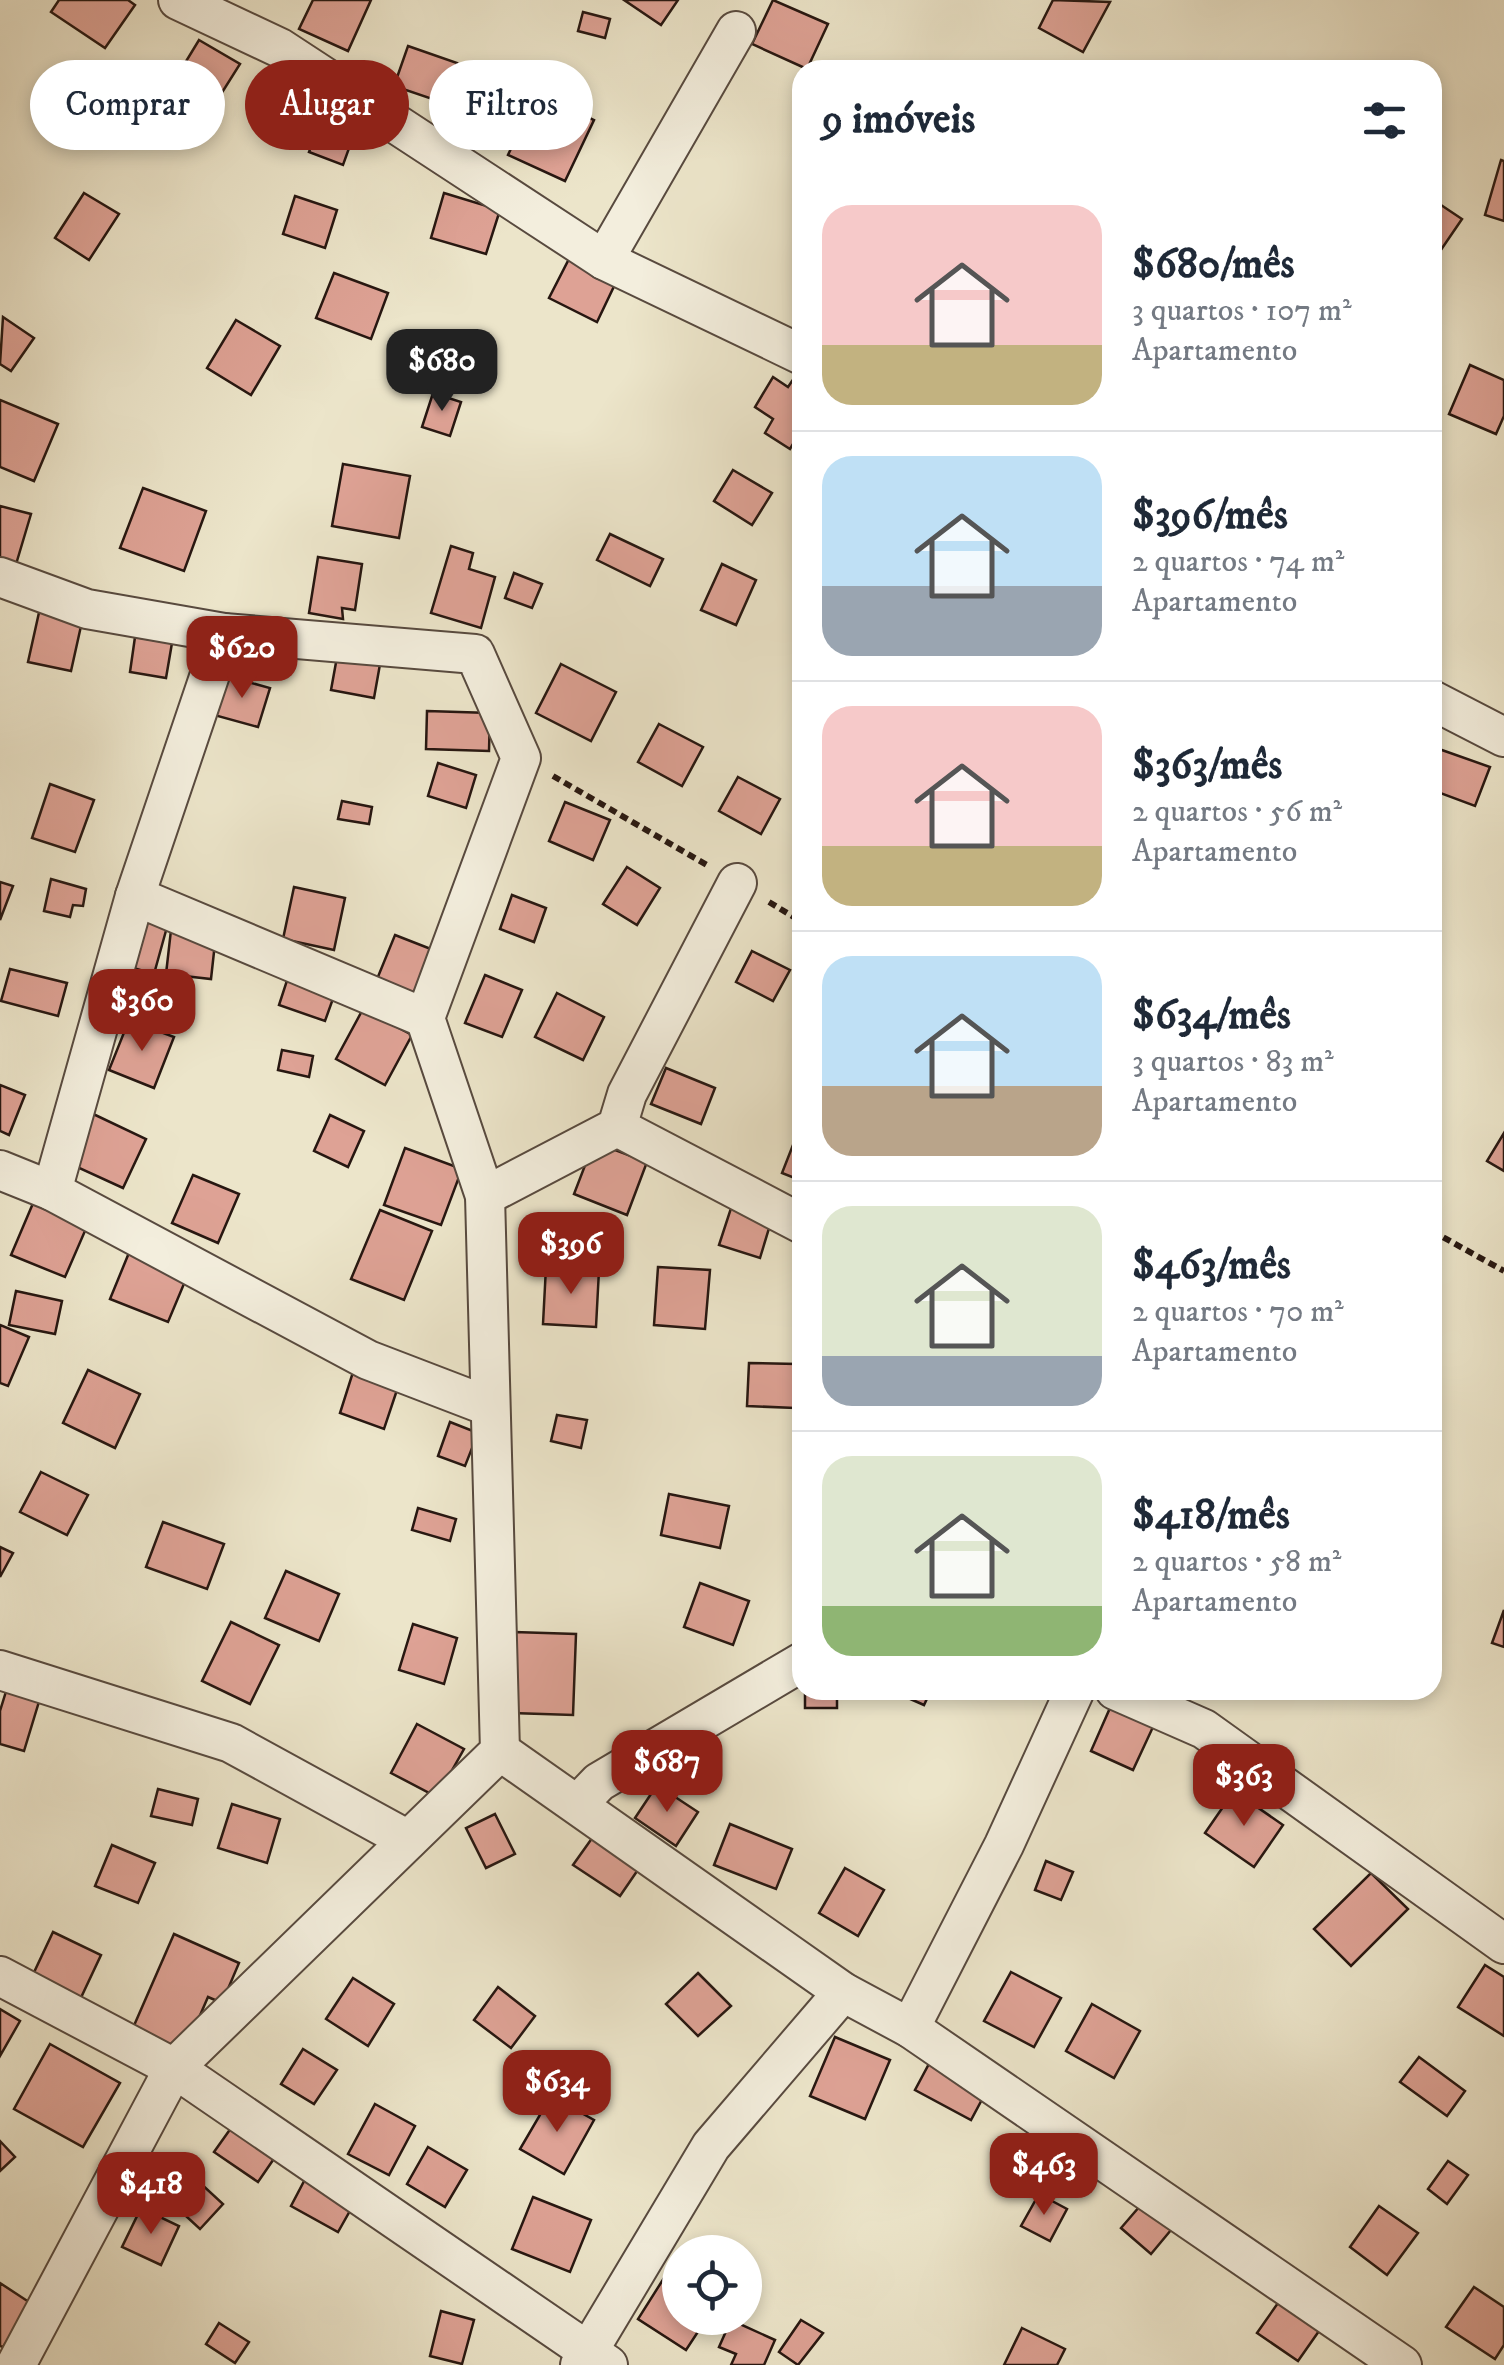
<!DOCTYPE html>
<html lang="pt">
<meta charset="utf-8">
<style>
body{margin:0;font-family:"IM FELL DW Pica",serif;background:#f2f2f3;color:#1f2937;height:100vh;display:flex;flex-direction:column;font-size:38px;white-space:nowrap}
*{box-sizing:border-box;margin:0}
p{font-size:32px;color:#747a83}
.icon{flex:none;width:55px;height:55px;fill:none;stroke:currentColor;stroke-width:2;stroke-linecap:round;stroke-linejoin:round}
.map{position:relative;flex:1;overflow:hidden}
.drawer{position:absolute;left:792px;top:60px;width:650px;height:1640px;display:flex;flex-direction:column;background:#fff;border-radius:30px;box-shadow:0 5px 15px #0003}
.drawer>*{flex:none}
.banner{position:absolute;left:30px;top:60px;width:612px;height:90px;display:flex;gap:20px}
.tools{position:absolute;left:662px;top:2235px;display:grid;gap:20px}
.tools a{display:grid;place-items:center;width:100px;height:100px;border-radius:50%;background:#fff;box-shadow:0 5px 15px #0003;font-size:50px}
.price{position:absolute;translate:-50% -85px;padding:0 22px;border-radius:20px;background:#8f2418;color:#fff;font-size:32px;line-height:65px;filter:drop-shadow(0 2px 5px #0008)}
.price::after{content:'';position:absolute;left:50%;top:60px;width:30px;height:22px;margin-left:-15px;background:inherit;clip-path:polygon(0 0,100% 0,50% 100%)}
.price.active{background:#222;color:#fff}
ul{padding:0;list-style:none}
li{display:flex;align-items:center;gap:30px;height:250px;padding:0 30px}
li+li{border-top:2px solid #e0e1e3}
li span{display:grid;place-items:center;flex:none;width:280px;height:200px;border-radius:30px;color:#555}
li>.icon{margin-inline-start:auto}
span .icon{width:120px;height:120px;fill:#fffc;stroke-width:1}
li b{font-size:42px}
h2{display:flex;justify-content:space-between;align-items:center;height:120px;padding:0 30px;font-size:42px}
.pill{padding:0 35px;border-radius:45px;background:#fff;box-shadow:0 5px 15px #0003;font-size:35px;line-height:90px}
.pill.active{background:#8f2418;color:#fff}
.map>svg:first-child{display:block}
.building{fill:#dea295;stroke:#271711;stroke-width:2.5}
.lines{fill:none;stroke-linecap:round;stroke-linejoin:round}
.street-casing{stroke:#584a3f;stroke-width:42}
.path{stroke:#271711;stroke-width:6;stroke-dasharray:8 5;stroke-linecap:butt}
.street{stroke:#f3eedd;stroke-width:38}
</style>
<div class="map">
<svg width="1504" height="2365" viewBox="0 0 1504 2365">
<rect width="100%" height="100%" fill="#ece5ca"/>
<filter id="stains"><feTurbulence type="fractalNoise" baseFrequency=".002" numOctaves="4"/><feColorMatrix values="0 0 0 0 .2 0 0 0 0 .09 0 0 0 0 .02 0 0 0 .5 -.17"/></filter>
<radialGradient id="worn" r=".72"><stop offset=".6" stop-color="#630" stop-opacity="0"/><stop offset="1" stop-color="#630" stop-opacity=".3"/></radialGradient>
<g class="building">
<polygon points="59,0 128,0 135,5 105,48 51,12"/>
<polygon points="313,0 371,0 348,51 299,29"/>
<polygon points="624,0 678,0 661,25"/>
<polygon points="773,0 828,24 807,69 752,44"/>
<polygon points="1053,0 1110,2 1083,52 1039,28"/>
<polygon points="583,12 610,19 605,38 578,31"/>
<polygon points="199,40 240,64 211,110 171,86"/>
<polygon points="408,46 457,63 444,103 394,86"/>
<polygon points="537,93 594,120 565,181 508,155"/>
<polygon points="323,114 357,126 343,165 309,152"/>
<polygon points="1501,160 1504,161 1504,221 1485,215"/>
<polygon points="84,193 119,214 89,260 55,238"/>
<polygon points="444,193 500,210 486,254 431,238"/>
<polygon points="295,196 337,210 325,248 283,234"/>
<polygon points="1432,199 1462,219 1432,263"/>
<polygon points="570,257 617,280 597,322 549,298"/>
<polygon points="334,273 388,293 371,339 316,318"/>
<polygon points="3,317 34,338 11,371 0,364"/>
<polygon points="236,320 280,346 251,395 207,368"/>
<polygon points="1470,365 1504,380 1504,416 1496,434 1449,414"/>
<polygon points="801,368 802,429 790,449 765,433 773,419 755,407 773,377 788,387"/>
<polygon points="433,393 461,402 450,436 422,427"/>
<polygon points="0,400 58,424 34,481 0,467"/>
<polygon points="343,464 410,476 399,538 332,526"/>
<polygon points="733,470 772,493 752,525 714,501"/>
<polygon points="143,488 206,511 184,571 120,548"/>
<polygon points="0,506 31,514 14,571 0,567"/>
<polygon points="610,534 663,559 650,586 597,560"/>
<polygon points="451,546 473,553 469,569 495,577 481,628 431,613"/>
<polygon points="318,557 362,564 355,610 342,608 343,619 309,613"/>
<polygon points="722,564 756,580 736,625 701,610"/>
<polygon points="514,573 542,584 532,608 505,598"/>
<polygon points="40,608 83,617 71,671 28,662"/>
<polygon points="135,637 172,643 166,678 130,672"/>
<polygon points="339,646 382,653 374,698 331,690"/>
<polygon points="561,664 616,692 591,741 536,713"/>
<polygon points="226,676 270,688 258,727 214,715"/>
<polygon points="427,711 490,713 489,751 426,749"/>
<polygon points="659,724 703,747 682,786 638,762"/>
<polygon points="1439,749 1490,767 1475,806 1432,790 1432,767"/>
<polygon points="438,763 476,775 466,808 428,796"/>
<polygon points="738,777 780,799 761,834 719,811"/>
<polygon points="50,784 94,800 75,852 32,838"/>
<polygon points="342,801 372,807 369,824 338,819"/>
<polygon points="565,802 610,820 593,860 549,841"/>
<polygon points="627,867 660,888 637,925 603,904"/>
<polygon points="51,879 86,889 83,906 73,905 70,917 44,911"/>
<polygon points="0,882 13,886 0,920"/>
<polygon points="294,887 345,898 334,950 283,939"/>
<polygon points="512,895 546,908 534,942 500,929"/>
<polygon points="123,915 167,927 154,974 109,961"/>
<polygon points="171,930 216,934 211,979 166,974"/>
<polygon points="395,935 436,951 416,1001 375,984"/>
<polygon points="752,951 790,970 773,1001 736,982"/>
<polygon points="293,962 340,979 325,1021 279,1005"/>
<polygon points="10,969 67,983 58,1016 1,1001"/>
<polygon points="485,975 522,990 502,1037 465,1023"/>
<polygon points="557,993 604,1017 583,1060 535,1037"/>
<polygon points="363,1009 412,1035 385,1085 336,1059"/>
<polygon points="129,1020 174,1037 154,1088 109,1070"/>
<polygon points="282,1050 313,1056 309,1077 278,1070"/>
<polygon points="666,1068 715,1088 701,1124 651,1104"/>
<polygon points="0,1085 25,1095 9,1135 0,1131"/>
<polygon points="89,1112 146,1139 123,1188 66,1162"/>
<polygon points="330,1115 364,1131 348,1167 314,1151"/>
<polygon points="802,1122 802,1181 782,1173"/>
<polygon points="1504,1133 1504,1171 1487,1161"/>
<polygon points="594,1142 647,1162 627,1215 574,1194"/>
<polygon points="405,1148 462,1169 441,1225 384,1205"/>
<polygon points="193,1175 239,1194 218,1243 172,1223"/>
<polygon points="34,1201 88,1224 65,1277 11,1255"/>
<polygon points="733,1202 773,1215 760,1258 719,1245"/>
<polygon points="380,1210 432,1231 404,1300 351,1279"/>
<polygon points="133,1243 191,1267 168,1322 110,1299"/>
<polygon points="546,1267 599,1270 596,1327 543,1324"/>
<polygon points="658,1267 710,1270 705,1329 654,1325"/>
<polygon points="16,1291 62,1301 55,1334 9,1325"/>
<polygon points="0,1325 29,1337 8,1386 0,1383"/>
<polygon points="749,1363 797,1364 795,1408 747,1406"/>
<polygon points="88,1370 140,1394 115,1448 63,1423"/>
<polygon points="353,1372 398,1387 384,1429 340,1413"/>
<polygon points="557,1415 587,1420 581,1448 551,1441"/>
<polygon points="450,1422 478,1433 465,1466 438,1456"/>
<polygon points="41,1472 88,1495 67,1535 20,1512"/>
<polygon points="669,1494 729,1506 720,1548 661,1535"/>
<polygon points="418,1508 456,1519 450,1541 412,1530"/>
<polygon points="163,1522 224,1544 207,1589 146,1567"/>
<polygon points="0,1547 13,1553 0,1577"/>
<polygon points="286,1571 339,1594 319,1641 265,1618"/>
<polygon points="700,1583 749,1601 733,1645 684,1627"/>
<polygon points="1504,1610 1504,1647 1492,1643"/>
<polygon points="231,1622 279,1645 250,1704 202,1681"/>
<polygon points="413,1624 457,1638 444,1684 399,1670"/>
<polygon points="514,1632 576,1634 573,1715 512,1713"/>
<polygon points="8,1685 41,1695 24,1751 0,1744 0,1711"/>
<rect x="805" y="1690" width="32" height="18"/>
<polygon points="890,1690 931,1690 924,1705"/>
<polygon points="1110,1708 1153,1727 1133,1770 1091,1751"/>
<polygon points="417,1724 464,1749 437,1797 391,1773"/>
<polygon points="657,1785 698,1812 676,1846 635,1818"/>
<polygon points="158,1789 198,1799 192,1825 151,1816"/>
<polygon points="1234,1791 1283,1825 1254,1867 1205,1833"/>
<polygon points="232,1804 280,1819 267,1863 218,1848"/>
<polygon points="495,1814 515,1854 486,1868 466,1828"/>
<polygon points="730,1824 792,1849 776,1889 714,1865"/>
<polygon points="600,1827 646,1858 620,1896 573,1865"/>
<polygon points="112,1845 155,1863 138,1903 95,1886"/>
<polygon points="1046,1861 1073,1872 1061,1900 1035,1890"/>
<polygon points="845,1868 884,1890 858,1936 819,1913"/>
<polygon points="1371,1873 1408,1909 1351,1966 1314,1929"/>
<polygon points="53,1932 101,1955 77,2006 29,1983"/>
<polygon points="174,1934 239,1963 222,2003 208,1997 181,2059 129,2037"/>
<polygon points="1485,1965 1504,1977 1504,2036 1458,2007"/>
<polygon points="1011,1972 1061,1998 1034,2047 984,2021"/>
<polygon points="698,1973 731,2006 698,2036 666,2004"/>
<polygon points="353,1978 394,2004 368,2046 326,2019"/>
<polygon points="498,1987 535,2016 511,2048 474,2020"/>
<polygon points="1092,2004 1140,2031 1114,2078 1066,2051"/>
<polygon points="0,2009 20,2021 0,2056"/>
<polygon points="835,2037 890,2060 865,2119 810,2096"/>
<polygon points="50,2044 120,2083 83,2147 14,2109"/>
<polygon points="938,2047 994,2077 971,2120 915,2090"/>
<polygon points="303,2049 337,2070 314,2104 281,2084"/>
<polygon points="1419,2057 1465,2091 1447,2116 1400,2082"/>
<polygon points="551,2096 594,2120 564,2174 520,2149"/>
<polygon points="375,2104 415,2126 389,2175 348,2154"/>
<polygon points="241,2114 284,2144 258,2182 214,2152"/>
<polygon points="0,2141 15,2157 0,2171"/>
<polygon points="428,2147 467,2170 445,2207 407,2184"/>
<polygon points="1448,2161 1468,2175 1447,2204 1428,2189"/>
<polygon points="312,2166 360,2193 338,2232 291,2206"/>
<polygon points="185,2169 223,2204 200,2229 162,2194"/>
<polygon points="1039,2194 1067,2209 1050,2241 1021,2226"/>
<polygon points="533,2197 591,2220 570,2272 512,2249"/>
<polygon points="1140,2206 1171,2230 1151,2254 1121,2228"/>
<polygon points="1379,2206 1418,2233 1387,2275 1350,2247"/>
<polygon points="141,2208 179,2226 161,2265 122,2247"/>
<polygon points="664,2278 680,2288 680,2318 707,2318 686,2350 638,2319"/>
<polygon points="0,2283 32,2304 3,2347 0,2346"/>
<polygon points="1474,2287 1504,2307 1504,2345 1495,2359 1446,2327"/>
<polygon points="1285,2293 1326,2321 1298,2361 1257,2333"/>
<polygon points="441,2311 474,2320 462,2364 430,2356"/>
<polygon points="731,2320 775,2340 764,2365 731,2365 736,2354 719,2347"/>
<polygon points="801,2320 823,2333 798,2365 779,2352"/>
<polygon points="219,2323 249,2342 235,2363 206,2344"/>
<polygon points="1022,2328 1065,2349 1057,2365 1004,2365"/>
</g>
<g class="lines">
<g class="street-casing">
<g id="street">
<polyline points="178,0 280,48 604,260 802,355"/>
<polyline points="604,260 736,31"/>
<polyline points="0,577 87,609 224,633 475,654 521,758 425,1018 485,1196 500,1751 174,2068 16,2365"/>
<polyline points="1432,700 1504,737"/>
<polyline points="135,896 425,1018"/>
<polyline points="617,1127 802,1224"/>
<polyline points="0,1170 52,1191 368,1360 488,1406"/>
<polyline points="52,1191 135,896 224,633"/>
<polyline points="485,1196 617,1127 627,1094 737,883"/>
<polyline points="0,1670 231,1743 408,1840"/>
<polyline points="1115,1690 1204,1729 1504,1944"/>
<polyline points="500,1751 843,1992 910,2028 1402,2365"/>
<polyline points="578,1804 599,1782 802,1662"/>
<polyline points="0,1976 174,2068 608,2365"/>
<polyline points="910,2028 1004,1845 1075,1690"/>
<polyline points="580,2365 711,2146 843,1992"/>
</g>
</g>
<g class="path">
<polyline points="553,776 707,865"/>
<polyline points="769,902 802,922"/>
<polyline points="1432,1231 1504,1271"/>
</g>
<use href="#street" class="street"/>
</g>
<rect width="100%" height="100%" filter="url(#stains)"/>
<rect width="100%" height="100%" fill="url(#worn)"/>
</svg>
<div class="tools">
<a><svg class="icon" aria-label="locate" viewBox="0 0 24 24"><circle cx="12" cy="12" r="6"/><path d="M12 2v4M12 18v4M2 12h4M18 12h4"/></svg></a>
</div>
<b class="price active" style="left:442px;top:414px">$680</b>
<b class="price" style="left:242px;top:701px">$620</b>
<b class="price" style="left:142px;top:1054px">$360</b>
<b class="price" style="left:571px;top:1297px">$396</b>
<b class="price" style="left:667px;top:1815px">$687</b>
<b class="price" style="left:1244px;top:1829px">$363</b>
<b class="price" style="left:557px;top:2135px">$634</b>
<b class="price" style="left:1044px;top:2218px">$463</b>
<b class="price" style="left:151px;top:2237px">$418</b>
<div class="banner">
<a class="pill">Comprar</a>
<a class="pill active">Alugar</a>
<a class="pill">Filtros</a>
</div>
<section class="drawer">
<h2>9 imóveis<svg class="icon" aria-label="filters" viewBox="0 0 24 24"><path d="M4 7h16M4 17h16"/><circle cx="9" cy="7" r="2"/><circle cx="15" cy="17" r="2"/></svg></h2>
<ul>
<li><span style="background:linear-gradient(#f6c9c9 70%,#c2b280 0)"><svg class="icon" aria-label="home" viewBox="0 0 24 24"><path d="M3 11l9-7 9 7M6 9v11h12V9"/></svg></span><div><b>$680/mês</b><p>3 quartos · 107 m²</p><p>Apartamento</p></div></li>
<li><span style="background:linear-gradient(#bfe0f5 65%,#9aa5b1 0)"><svg class="icon" aria-label="home" viewBox="0 0 24 24"><path d="M3 11l9-7 9 7M6 9v11h12V9"/></svg></span><div><b>$396/mês</b><p>2 quartos · 74 m²</p><p>Apartamento</p></div></li>
<li><span style="background:linear-gradient(#f6c9c9 70%,#c2b280 0)"><svg class="icon" aria-label="home" viewBox="0 0 24 24"><path d="M3 11l9-7 9 7M6 9v11h12V9"/></svg></span><div><b>$363/mês</b><p>2 quartos · 56 m²</p><p>Apartamento</p></div></li>
<li><span style="background:linear-gradient(#bfe0f5 65%,#b9a48a 0)"><svg class="icon" aria-label="home" viewBox="0 0 24 24"><path d="M3 11l9-7 9 7M6 9v11h12V9"/></svg></span><div><b>$634/mês</b><p>3 quartos · 83 m²</p><p>Apartamento</p></div></li>
<li><span style="background:linear-gradient(#dfe7d0 75%,#9aa5b1 0)"><svg class="icon" aria-label="home" viewBox="0 0 24 24"><path d="M3 11l9-7 9 7M6 9v11h12V9"/></svg></span><div><b>$463/mês</b><p>2 quartos · 70 m²</p><p>Apartamento</p></div></li>
<li><span style="background:linear-gradient(#dfe7d0 75%,#8fb573 0)"><svg class="icon" aria-label="home" viewBox="0 0 24 24"><path d="M3 11l9-7 9 7M6 9v11h12V9"/></svg></span><div><b>$418/mês</b><p>2 quartos · 58 m²</p><p>Apartamento</p></div></li>
</ul>
</section>
</div>
